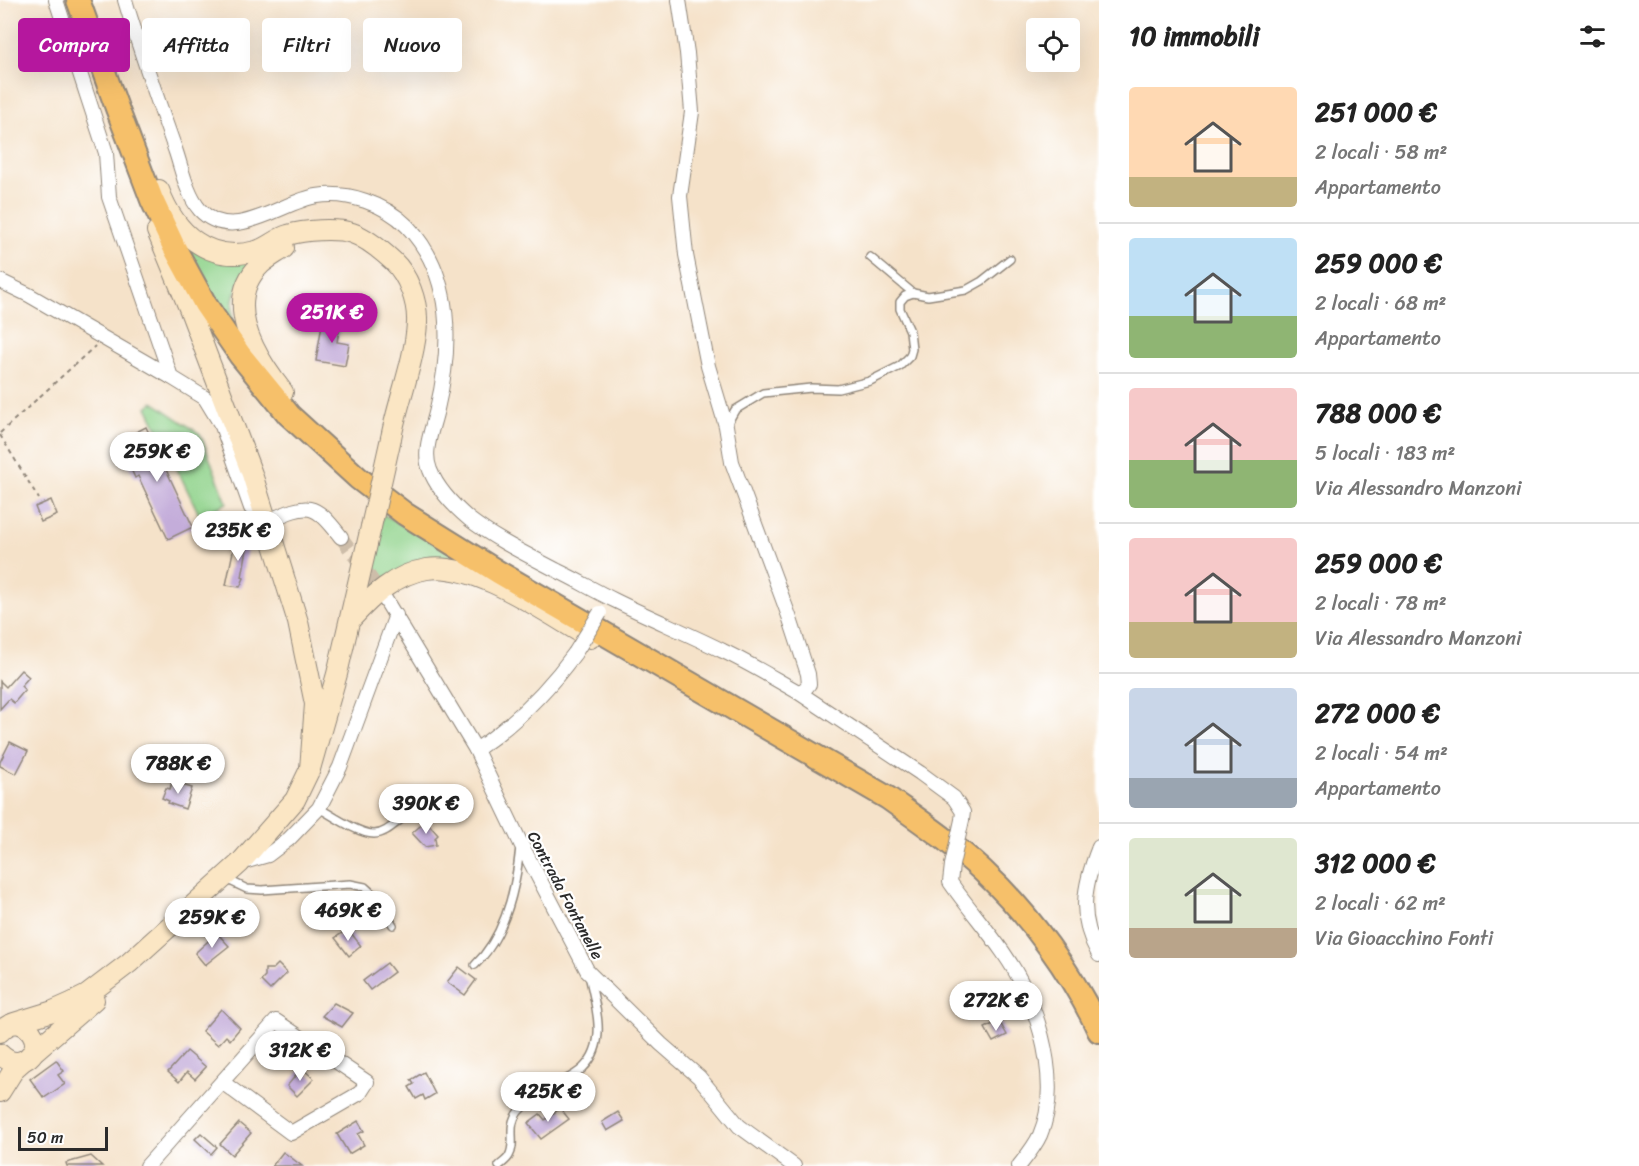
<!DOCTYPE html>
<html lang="it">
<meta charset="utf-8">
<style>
body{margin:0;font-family:Sriracha,sans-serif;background:#f2f2f2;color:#222;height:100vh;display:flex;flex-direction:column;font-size:22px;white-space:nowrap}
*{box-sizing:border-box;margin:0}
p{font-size:20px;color:#767676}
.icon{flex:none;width:33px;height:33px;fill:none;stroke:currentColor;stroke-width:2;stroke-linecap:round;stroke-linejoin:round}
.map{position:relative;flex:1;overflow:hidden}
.details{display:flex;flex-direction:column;background:#fff;width:540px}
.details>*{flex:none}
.hud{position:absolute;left:18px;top:18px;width:570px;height:54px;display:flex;gap:12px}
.buttons{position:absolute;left:1026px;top:18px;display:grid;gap:12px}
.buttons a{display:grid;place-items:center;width:54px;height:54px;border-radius:6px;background:#fff;box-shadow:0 6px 24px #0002;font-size:30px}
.scale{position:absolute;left:18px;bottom:15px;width:90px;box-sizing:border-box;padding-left:6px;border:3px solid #2b2b2b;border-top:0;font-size:16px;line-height:21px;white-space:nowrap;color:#2b2b2b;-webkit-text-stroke:4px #fff;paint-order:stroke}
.price{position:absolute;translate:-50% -51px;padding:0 14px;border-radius:21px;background:#fff;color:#222;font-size:20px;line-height:39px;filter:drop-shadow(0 2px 3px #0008)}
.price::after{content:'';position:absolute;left:50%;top:36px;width:18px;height:14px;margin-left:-9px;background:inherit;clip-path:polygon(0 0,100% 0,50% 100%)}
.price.selected{background:#b5179e;color:#fff}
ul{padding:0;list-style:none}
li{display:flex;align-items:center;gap:18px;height:150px;padding:0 30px}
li+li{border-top:2px solid #e0e0e0}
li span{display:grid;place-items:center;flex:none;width:168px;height:120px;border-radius:6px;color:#555}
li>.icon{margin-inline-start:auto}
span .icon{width:72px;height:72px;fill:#fffc;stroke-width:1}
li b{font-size:26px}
h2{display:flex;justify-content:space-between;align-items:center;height:72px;padding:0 30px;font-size:26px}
.tag{padding:0 21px;border-radius:6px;background:#fff;box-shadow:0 6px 24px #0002;font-size:21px;line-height:54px}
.tag.selected{background:#b5179e;color:#fff}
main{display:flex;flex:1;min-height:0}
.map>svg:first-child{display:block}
.green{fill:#90d38b;stroke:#5e7f5b;stroke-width:1.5}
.building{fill:#c4adda}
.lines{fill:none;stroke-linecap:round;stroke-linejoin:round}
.street-tunnel{stroke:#cdbda9;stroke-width:14;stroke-dasharray:14 7;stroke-linecap:butt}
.lane-casing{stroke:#90867a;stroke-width:10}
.street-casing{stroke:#90867a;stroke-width:16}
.secondary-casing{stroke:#90867a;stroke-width:22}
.primary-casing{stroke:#90867a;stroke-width:26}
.path{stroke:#90867a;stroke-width:2;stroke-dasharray:4.5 4.5;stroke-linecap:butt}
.lane{stroke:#fff;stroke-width:7}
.street{stroke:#fff;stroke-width:14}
.secondary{stroke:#fbe6c4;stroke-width:20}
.primary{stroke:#f6c06b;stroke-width:22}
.street-bridge-casing{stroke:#90867a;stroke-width:16;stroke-linecap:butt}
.secondary-bridge-casing{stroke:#90867a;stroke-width:22;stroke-linecap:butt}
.street-bridge{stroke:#fff;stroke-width:14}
.secondary-bridge{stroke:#fbe6c4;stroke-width:20}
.labels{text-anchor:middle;stroke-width:4.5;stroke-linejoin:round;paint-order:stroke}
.street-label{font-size:16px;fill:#2b2b2b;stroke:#fff}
</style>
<main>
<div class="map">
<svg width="1099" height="1166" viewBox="0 0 1099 1166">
<rect width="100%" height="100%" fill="#fff"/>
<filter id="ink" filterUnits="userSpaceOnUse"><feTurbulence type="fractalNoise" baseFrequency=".0167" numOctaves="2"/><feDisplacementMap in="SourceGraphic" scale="12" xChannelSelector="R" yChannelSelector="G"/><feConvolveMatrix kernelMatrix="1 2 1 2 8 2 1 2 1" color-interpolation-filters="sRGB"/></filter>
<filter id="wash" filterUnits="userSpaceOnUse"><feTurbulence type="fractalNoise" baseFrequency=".008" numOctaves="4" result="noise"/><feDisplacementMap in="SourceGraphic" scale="24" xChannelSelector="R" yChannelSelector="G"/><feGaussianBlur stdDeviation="1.35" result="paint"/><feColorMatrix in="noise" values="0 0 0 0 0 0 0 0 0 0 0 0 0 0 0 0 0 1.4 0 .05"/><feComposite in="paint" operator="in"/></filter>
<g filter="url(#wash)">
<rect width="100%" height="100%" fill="#f5e2c9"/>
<g class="green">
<path d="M 183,241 L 250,257 L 253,263 C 231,292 230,300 234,336 Z"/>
<polygon points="153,402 200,434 227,503 215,509 215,518 199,515 197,510 147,407"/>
<polygon points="383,514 474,566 367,593 363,590"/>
</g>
<g id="blocks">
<g class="building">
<polygon points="323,318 341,320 337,342 349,344 345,366 316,361"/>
<polygon points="146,427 193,527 168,539 138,476 135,478 125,456 131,453 124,438"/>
<polygon points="51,500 57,515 41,522 35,507"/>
<polygon points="236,537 249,538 242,577 244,578 240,587 226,585"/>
<polygon points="21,670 29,677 21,686 25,690 14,703 9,699 0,709 0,681 6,687"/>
<polygon points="10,742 28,751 16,774 0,766 0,762"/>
<polygon points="172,782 192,788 185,809 168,803 169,801 162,798 166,788 170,789"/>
<polygon points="426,821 438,835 435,838 436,845 425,847 412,833"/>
<polygon points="229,902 239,913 217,933 207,922"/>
<polygon points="348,929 361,946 349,956 335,938"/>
<polygon points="217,933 229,946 205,965 195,953"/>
<polygon points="387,963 394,972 370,990 363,981"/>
<polygon points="278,964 287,973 270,990 261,981 265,977 265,969 273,969"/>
<polygon points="459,967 476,980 465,995 447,982"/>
<polygon points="334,1003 353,1013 342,1027 322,1016"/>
<polygon points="221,1009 240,1028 230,1040 226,1036 218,1045 202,1031"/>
<polygon points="999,1021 1007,1035 993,1042 985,1028"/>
<polygon points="187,1051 206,1067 195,1079 187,1072 179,1082 168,1072"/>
<polygon points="56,1060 64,1071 58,1075 65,1084 44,1098 30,1079"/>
<polygon points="302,1068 314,1079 297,1096 287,1086"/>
<polygon points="424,1072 435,1094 425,1100 423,1095 416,1099 409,1087 414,1084 411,1080"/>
<polygon points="560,1108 569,1119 541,1139 528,1123 540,1114 545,1120"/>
<polygon points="618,1112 624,1121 607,1131 602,1122"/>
<polygon points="358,1121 364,1131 358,1134 364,1145 349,1154 337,1134"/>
<polygon points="239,1123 251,1133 232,1155 220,1144"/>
<polygon points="201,1133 217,1147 211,1154 195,1139"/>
<polygon points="283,1152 289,1156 302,1166 272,1166"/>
<polygon points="91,1156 102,1166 67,1166 66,1163"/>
</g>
</g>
</g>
<g filter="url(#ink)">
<use href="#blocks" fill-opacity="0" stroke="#90867a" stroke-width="1.5"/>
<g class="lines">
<polyline class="street-tunnel" points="341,537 384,597"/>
<g class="lane-casing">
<g id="lane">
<polyline points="870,257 913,293 928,296 966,290 982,281 1010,259"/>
<polyline points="726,426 735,410 763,393 811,388 838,389 870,381 900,366 910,356 912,349 910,331 900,309 900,302 905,296 913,293"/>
<path d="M 319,808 C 333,816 359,834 374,834 C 393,834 405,806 432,806"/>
<polyline points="226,879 247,889 262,890 350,884 365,887 376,897 393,925"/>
<path d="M 475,965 C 505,936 516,889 520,847"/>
<path d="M 499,1166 C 502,1163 507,1160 509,1156 C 517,1142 506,1127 518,1112 C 527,1101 540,1094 552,1087 C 562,1081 575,1076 583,1068 C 609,1043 595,1004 589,975"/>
</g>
</g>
<g class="street-casing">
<g id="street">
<path d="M 56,0 L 106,153 L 109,197 L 171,377 L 205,398 L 222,426 L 251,508 L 268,521 C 309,503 313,501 341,537"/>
<path d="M 125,0 C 140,51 158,101 176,152 C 182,170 187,195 200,210 C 233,245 282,201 317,196 C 348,191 385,204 407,226 C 454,275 452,347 437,409 C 433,428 422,451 430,470 C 437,488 455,507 469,519 C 496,540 528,555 558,571 C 577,580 595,591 614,600 C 650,618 687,633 723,651 C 749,663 773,678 798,692 L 804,690 L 809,684 L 808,674 L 789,616 L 732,462 L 726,426 L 708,366 L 686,255 L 680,196 L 692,112 L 687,53 L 679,0"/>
<polyline points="0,281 29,295 171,377"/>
<polyline points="385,599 476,750 521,844 588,972 661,1044 699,1077 739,1126 794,1166"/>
<polyline points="798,692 920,773 954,798 963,812 962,820"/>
<path d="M 476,750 C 514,724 548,690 575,653"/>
<path d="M 1099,847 C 1083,887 1078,917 1099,955"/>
<polyline points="240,863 268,855 289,839 319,808 340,767 396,615"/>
<path d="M 952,865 L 950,882 C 974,917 1006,949 1024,988 C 1044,1029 1059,1091 1040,1135 C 1035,1146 1026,1157 1019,1166"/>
<polyline points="147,1166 276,1021 367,1082 360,1093 291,1133 222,1082"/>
</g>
</g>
<g class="secondary-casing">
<g id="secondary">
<path d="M 159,190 C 175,233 208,264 256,251 C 267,248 277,238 288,235 C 304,230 336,228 352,233 C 367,238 381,250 393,261 C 408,275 418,302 417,323 C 415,360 398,401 391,438"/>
<polyline points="157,231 189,308 252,474 298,622 315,704 310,769"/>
<path d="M 283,392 C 256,358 221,302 261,264 C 268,258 277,253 284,248"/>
<path d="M 351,619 C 372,596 395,574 427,569 C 475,561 549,615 590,638"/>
<polyline points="14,1023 53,1011 71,1003 87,995 129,963 240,863 295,800 310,769 337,674 371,527"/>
<path d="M 0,1032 C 24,1005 52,1050 22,1061 C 13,1064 6,1060 0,1054"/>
<polyline points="29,1056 94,1000"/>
<polyline points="0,1092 15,1068 24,1060"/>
</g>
</g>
<g class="primary-casing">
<path id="primary" d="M 78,0 L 117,108 L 152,200 L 174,247 L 205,304 L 240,355 L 289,415 L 358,478 L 405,514 L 498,572 L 888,798 C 920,821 954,844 983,871 C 1029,914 1073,974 1099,1031"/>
</g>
<g class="path">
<polyline points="0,433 95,346"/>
<polyline points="0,435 39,499"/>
</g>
<use href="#lane" class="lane"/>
<use href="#street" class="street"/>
<use href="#secondary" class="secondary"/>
<use href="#primary" class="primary"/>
<g class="street-bridge-casing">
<g id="street-bridge">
<polyline points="575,653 600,613"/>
<polyline points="952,865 962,820"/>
</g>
</g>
<g class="secondary-bridge-casing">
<polyline id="secondary-bridge" points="371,527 391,438"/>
</g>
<use href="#street-bridge" class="street-bridge"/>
<use href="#secondary-bridge" class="secondary-bridge"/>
</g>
</g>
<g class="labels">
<g class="street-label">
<text transform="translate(566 895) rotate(62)" y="6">Contrada Fontanelle</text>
</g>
</g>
</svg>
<div class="buttons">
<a><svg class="icon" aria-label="locate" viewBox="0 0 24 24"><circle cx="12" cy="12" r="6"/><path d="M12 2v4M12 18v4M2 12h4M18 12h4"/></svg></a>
</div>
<div class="scale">50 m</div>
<b class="price selected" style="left:332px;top:344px">251K €</b>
<b class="price" style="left:157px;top:483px">259K €</b>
<b class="price" style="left:238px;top:562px">235K €</b>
<b class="price" style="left:178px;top:795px">788K €</b>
<b class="price" style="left:426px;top:835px">390K €</b>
<b class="price" style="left:348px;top:942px">469K €</b>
<b class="price" style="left:212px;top:949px">259K €</b>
<b class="price" style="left:996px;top:1032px">272K €</b>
<b class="price" style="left:300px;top:1082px">312K €</b>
<b class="price" style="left:548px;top:1123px">425K €</b>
<div class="hud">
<a class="tag selected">Compra</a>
<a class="tag">Affitta</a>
<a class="tag">Filtri</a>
<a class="tag">Nuovo</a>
</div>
</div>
<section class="details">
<h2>10 immobili<svg class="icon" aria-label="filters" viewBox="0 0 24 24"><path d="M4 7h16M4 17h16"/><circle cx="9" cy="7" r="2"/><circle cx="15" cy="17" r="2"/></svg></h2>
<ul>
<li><span style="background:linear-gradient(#ffd9b3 75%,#c2b280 0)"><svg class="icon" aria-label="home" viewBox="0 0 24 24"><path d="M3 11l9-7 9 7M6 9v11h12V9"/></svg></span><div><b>251 000 €</b><p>2 locali · 58 m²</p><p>Appartamento</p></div></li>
<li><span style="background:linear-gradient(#bfe0f5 65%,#8fb573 0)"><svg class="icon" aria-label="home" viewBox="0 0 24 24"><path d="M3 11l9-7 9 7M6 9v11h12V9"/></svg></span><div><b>259 000 €</b><p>2 locali · 68 m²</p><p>Appartamento</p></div></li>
<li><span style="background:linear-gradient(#f6c9c9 60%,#8fb573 0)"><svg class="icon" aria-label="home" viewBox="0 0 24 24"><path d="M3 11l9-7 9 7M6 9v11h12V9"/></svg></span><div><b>788 000 €</b><p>5 locali · 183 m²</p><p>Via Alessandro Manzoni</p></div></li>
<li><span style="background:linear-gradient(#f6c9c9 70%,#c2b280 0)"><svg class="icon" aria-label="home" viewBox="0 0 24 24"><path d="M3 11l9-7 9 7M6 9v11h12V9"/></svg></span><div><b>259 000 €</b><p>2 locali · 78 m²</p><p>Via Alessandro Manzoni</p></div></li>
<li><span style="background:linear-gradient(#c9d6e8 75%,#9aa5b1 0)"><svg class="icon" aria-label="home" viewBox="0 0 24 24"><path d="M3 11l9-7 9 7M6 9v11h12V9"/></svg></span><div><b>272 000 €</b><p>2 locali · 54 m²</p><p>Appartamento</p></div></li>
<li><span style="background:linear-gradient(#dfe7d0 75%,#b9a48a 0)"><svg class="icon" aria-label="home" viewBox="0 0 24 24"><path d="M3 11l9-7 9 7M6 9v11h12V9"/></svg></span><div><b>312 000 €</b><p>2 locali · 62 m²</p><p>Via Gioacchino Fonti</p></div></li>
</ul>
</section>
</main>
